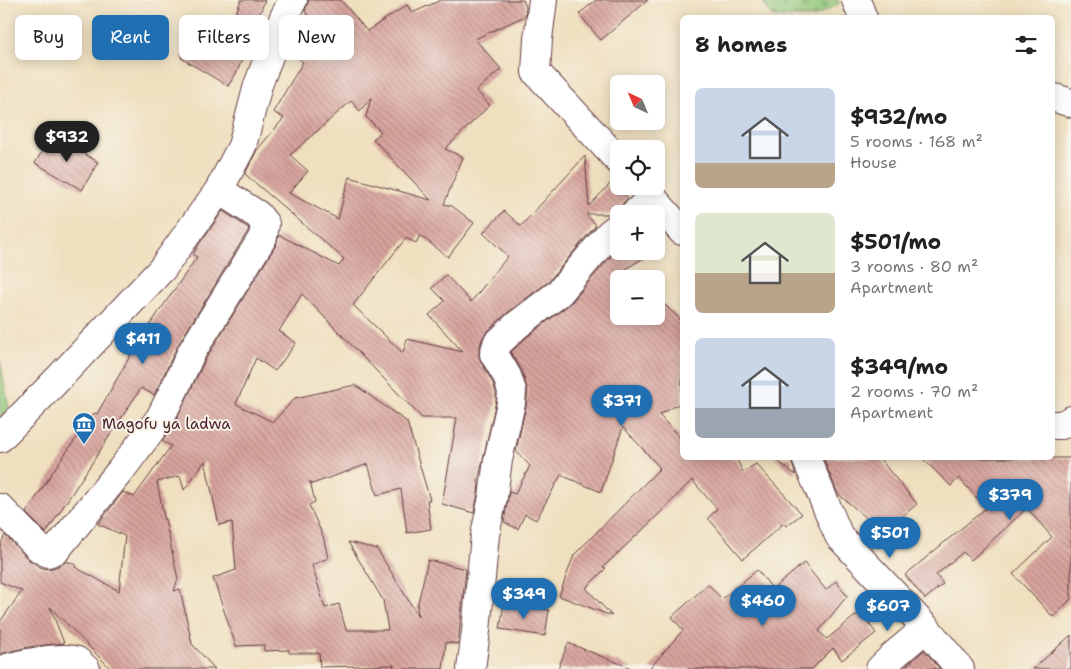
<!DOCTYPE html>
<meta charset="utf-8">
<style>
body{margin:0;font-family:"Shantell Sans",sans-serif;background:#f6f6f6;color:#222;height:100vh;display:flex;flex-direction:column;font-size:19px;white-space:nowrap}
*{box-sizing:border-box;margin:0}
p{font-size:16px;color:#767676}
.icon{flex:none;width:28px;height:28px;fill:none;stroke:currentColor;stroke-width:2;stroke-linecap:round;stroke-linejoin:round}
.map{position:relative;flex:1;overflow:hidden}
.panel{position:absolute;left:680px;top:15px;width:375px;height:445px;display:flex;flex-direction:column;background:#fff;border-radius:8px;box-shadow:0 2px 12px #0003}
.panel>*{flex:none}
.hud{position:absolute;left:15px;top:15px;width:475px;height:45px;display:flex;gap:10px}
.needle{width:32px;rotate:316deg}
.controls{position:absolute;left:610px;top:75px;display:grid;gap:10px}
.controls a{display:grid;place-items:center;width:55px;height:55px;border-radius:8px;background:#fff;box-shadow:0 2px 12px #0003;font-size:25px}
.price{position:absolute;translate:-50% -42px;padding:0 11px;border-radius:18px;background:#1f6fb2;color:#fff;font-size:16px;line-height:32px;filter:drop-shadow(0 1px 2px #0008)}
.price::after{content:'';position:absolute;left:50%;top:30px;width:15px;height:11px;margin-left:-8px;background:inherit;clip-path:polygon(0 0,100% 0,50% 100%)}
.price.active{background:#222;color:#fff}
ul{padding:0;list-style:none}
li{display:flex;align-items:center;gap:15px;height:125px;padding:0 15px}
li span{display:grid;place-items:center;flex:none;width:140px;height:100px;border-radius:8px;color:#555}
li>.icon{margin-inline-start:auto}
span .icon{width:60px;height:60px;fill:#fffc;stroke-width:1}
li b{font-size:21px}
h2{display:flex;justify-content:space-between;align-items:center;height:60px;padding:0 15px;font-size:21px}
.chip{padding:0 18px;border-radius:8px;background:#fff;box-shadow:0 2px 12px #0003;font-size:18px;line-height:45px}
.chip.active{background:#1f6fb2;color:#fff}
.map>svg:first-child{display:block}
.cemetery{fill:url(#cemetery-stones);stroke:#6e7452}
.green{fill:#92c879;stroke:#6e7452}
.building{fill:url(#building-back-hatch);fill-rule:evenodd}
.lines{fill:none;stroke-linecap:round;stroke-linejoin:round}
.minor-casing{stroke:#633c41;stroke-width:30}
.minor{stroke:#fff;stroke-width:28}
.labels{text-anchor:middle;stroke-width:4;stroke-linejoin:round;paint-order:stroke}
.poi-label{font-size:15px;fill:#4a1f2b;stroke:#f7f3e8;text-anchor:start}
</style>
<div class="map">
<svg width="1071" height="669" viewBox="0 0 1071 669">
<defs>
<pattern id="cemetery-stones" width="16" height="16" patternUnits="userSpaceOnUse" patternTransform="scale(1.25)"><rect width="16" height="16" fill="#92c879"/><path d="M2 7V4a2 2 0 0 1 4 0v3zM10 15v-3a2 2 0 0 1 4 0v3z" fill="#7fab69"/></pattern>
<pattern id="building-back-hatch" width="6" height="6" patternUnits="userSpaceOnUse" patternTransform="scale(1.25)"><rect width="6" height="6" fill="#d8a49e"/><path d="M-1 5l2 2M0 0l6 6M5-1l2 2" fill="none" stroke="#b18581"/></pattern>
</defs>
<rect width="100%" height="100%" fill="#f7f3e8"/>
<filter id="ink" filterUnits="userSpaceOnUse"><feTurbulence type="fractalNoise" baseFrequency=".02" numOctaves="2"/><feDisplacementMap in="SourceGraphic" scale="10" xChannelSelector="R" yChannelSelector="G"/><feConvolveMatrix kernelMatrix="1 2 1 2 8 2 1 2 1" color-interpolation-filters="sRGB"/></filter>
<filter id="wash" filterUnits="userSpaceOnUse"><feTurbulence type="fractalNoise" baseFrequency=".0096" numOctaves="4" result="noise"/><feDisplacementMap in="SourceGraphic" scale="20" xChannelSelector="R" yChannelSelector="G"/><feGaussianBlur stdDeviation="1.12" result="paint"/><feColorMatrix in="noise" values="0 0 0 0 0 0 0 0 0 0 0 0 0 0 0 0 0 1.4 0 .05"/><feComposite in="paint" operator="in"/></filter>
<g filter="url(#wash)">
<rect width="100%" height="100%" fill="#efdfbe"/>
<polygon class="cemetery" points="762,0 839,0 839,4 814,17 772,17"/>
<polygon class="green" points="0,359 13,430 0,433"/>
<g id="blocks">
<g class="building">
<polygon points="241,0 265,0 237,72 228,86 181,58 201,27 225,42"/>
<path d="M 309,0 L 341,0 L 367,31 L 407,5 L 412,13 L 441,0 L 523,0 L 526,7 L 525,16 L 475,39 L 501,69 L 476,91 L 490,105 L 445,149 L 463,157 L 444,204 L 452,206 L 474,223 L 448,257 L 420,235 L 416,243 L 406,238 L 353,305 L 403,353 L 407,339 L 463,352 L 429,315 L 445,301 L 432,288 L 446,275 L 471,302 L 508,256 L 483,233 L 504,211 L 521,226 L 585,156 L 589,206 L 612,182 L 628,198 L 624,202 L 619,211 L 616,211 L 609,214 L 586,214 L 596,225 L 548,282 L 506,314 L 486,333 L 482,339 L 479,350 L 479,356 L 481,362 L 493,383 L 496,393 L 496,401 L 478,482 L 479,483 L 478,494 L 474,513 L 442,504 L 457,418 L 422,418 L 302,294 L 279,331 L 296,343 L 275,371 L 256,358 L 236,404 L 273,422 L 295,398 L 355,385 L 407,422 L 430,500 L 427,500 L 431,529 L 407,533 L 401,489 L 377,495 L 368,464 L 312,484 L 310,481 L 315,502 L 309,505 L 323,536 L 328,558 L 312,565 L 325,608 L 339,604 L 346,630 L 388,630 L 383,600 L 348,542 L 377,549 L 418,616 L 417,607 L 428,560 L 466,569 L 458,644 L 446,642 L 443,669 L 393,669 L 394,665 L 320,667 L 319,653 L 289,653 L 289,650 L 264,651 L 264,645 L 236,646 L 213,578 L 236,570 L 232,522 L 219,525 L 205,461 L 184,490 L 180,476 L 157,482 L 164,517 L 163,519 L 165,519 L 178,579 L 174,591 L 180,589 L 192,644 L 215,669 L 111,669 L 50,607 L 64,643 L 28,647 L 0,654 L 0,622 L 22,591 L 0,582 L 0,546 L 5,535 L 28,559 L 40,567 L 46,569 L 53,568 L 61,565 L 67,561 L 76,565 L 75,567 L 119,591 L 125,536 L 98,524 L 123,492 L 134,497 L 171,446 L 162,441 L 174,425 L 205,360 L 276,245 L 279,235 L 339,266 L 344,259 L 245,174 L 257,150 L 284,118 L 273,112 L 303,62 L 288,50 L 290,44 L 311,20 L 305,11 ZM 371,98 L 366,117 L 381,132 L 373,139 L 431,200 L 349,177 L 338,219 L 289,193 L 308,171 L 290,155 L 351,101 L 360,111 Z"/>
<polygon points="596,0 648,0 601,40 579,14"/>
<polygon points="52,135 98,162 82,190 35,163"/>
<polygon points="223,211 247,227 249,228 248,231 178,345 154,395 141,388 46,533 26,513 56,467 94,413 97,414 138,342 197,257 193,255 199,244"/>
<polygon points="618,248 619,251 654,251 626,269 637,279 619,279 619,316 656,316 656,297 682,321 682,402 659,415 682,440 682,458 736,458 743,472 756,464 802,514 786,526 784,523 743,559 708,518 717,509 692,480 651,522 603,567 606,568 586,588 612,616 559,596 574,555 660,468 623,427 601,492 561,475 536,520 525,514 518,529 504,522 509,492 515,494 530,466 516,451 526,406 528,392 522,371 511,352 527,337 571,303"/>
<polygon points="774,458 791,458 792,464 796,475"/>
<polygon points="823,458 879,458 917,504 898,520 905,526 887,547 872,536 879,528 838,494"/>
<polygon points="922,458 1071,458 1071,599 1053,617 1013,574 1052,537 1027,508 971,560 963,552 936,575 943,584 925,599 905,575 986,508 959,478 951,486"/>
<polygon points="804,563 826,590 836,581 847,596 819,631 827,639 860,612 876,633 842,660 833,648 812,669 649,669 683,630 672,617 708,584 722,599 757,570 773,589"/>
<polygon points="504,603 549,610 545,636 500,629"/>
<polygon points="1071,635 1071,669 1033,669"/>
<polygon points="568,643 631,668 631,669 558,669"/>
<polygon points="924,650 940,669 902,669 904,668"/>
</g>
</g>
</g>
<g filter="url(#ink)">
<use href="#blocks" fill-opacity="0" stroke="#633c41" stroke-width="1"/>
<g class="lines">
<g class="minor-casing">
<g id="minor">
<polyline points="543,0 538,39 536,72 619,161"/>
<polyline points="856,0 863,18"/>
<polyline points="1052,97 1071,103"/>
<polyline points="642,186 682,231"/>
<polyline points="634,214 653,198"/>
<polyline points="1052,425 1062,425 1071,420"/>
<polyline points="0,438 56,381 162,269 219,190 242,146 258,85 284,17 293,0"/>
<polyline points="806,458 839,536 926,628 960,669"/>
<polyline points="0,508 39,548 48,553 56,550 121,470 160,418 176,386 191,353 263,237 265,224 258,215 219,190"/>
<path d="M 5,669 C 17,664 66,655 77,661 C 80,663 83,667 86,669"/>
<polyline points="471,669 476,631 485,535 493,497 498,460 511,403 512,391 507,376 494,354 497,344 517,325 559,293 609,234 619,226"/>
<polyline points="880,669 893,656 926,628"/>
</g>
</g>
<use href="#minor" class="minor"/>
</g>
</g>
<defs>
<g id="museum-pin" transform="scale(1.25)"><path d="M0 17L-7.5 6A9.5 9.5 0 1 1 7.5 6Z" fill="#1f6fb2" stroke="#f7f3e8"/><path d="M0-6L6-3V-2H-6V-3ZM-5-1h2V3h-2ZM-1-1h2V3h-2ZM3-1h2V3H3ZM-6 4H6V6H-6Z" fill="#fff"/></g>
</defs>
<g fill-rule="evenodd">
<use href="#museum-pin" x="84" y="424"/>
</g>
<g class="labels">
<g class="poi-label">
<text x="102" y="429">Magofu ya ladwa</text>
</g>
</g>
</svg>
<div class="controls">
<a><svg class="needle" viewBox="-14 -14 28 28"><path d="M0-13l5 13h-10z" fill="#e53935"/><path d="M0 13l5-13h-10z" fill="#767676"/></svg></a>
<a><svg class="icon" aria-label="locate" viewBox="0 0 24 24"><circle cx="12" cy="12" r="6"/><path d="M12 2v4M12 18v4M2 12h4M18 12h4"/></svg></a>
<a>+</a>
<a>−</a>
</div>
<b class="price active" style="left:67px;top:163px">$932</b>
<b class="price" style="left:143px;top:365px">$411</b>
<b class="price" style="left:622px;top:427px">$371</b>
<b class="price" style="left:1010px;top:521px">$379</b>
<b class="price" style="left:890px;top:559px">$501</b>
<b class="price" style="left:524px;top:620px">$349</b>
<b class="price" style="left:763px;top:627px">$460</b>
<b class="price" style="left:888px;top:632px">$607</b>
<div class="hud">
<a class="chip">Buy</a>
<a class="chip active">Rent</a>
<a class="chip">Filters</a>
<a class="chip">New</a>
</div>
<section class="panel">
<h2>8 homes<svg class="icon" aria-label="filters" viewBox="0 0 24 24"><path d="M4 7h16M4 17h16"/><circle cx="9" cy="7" r="2"/><circle cx="15" cy="17" r="2"/></svg></h2>
<ul>
<li><span style="background:linear-gradient(#c9d6e8 75%,#b9a48a 0)"><svg class="icon" aria-label="home" viewBox="0 0 24 24"><path d="M3 11l9-7 9 7M6 9v11h12V9"/></svg></span><div><b>$932/mo</b><p>5 rooms · 168 m²</p><p>House</p></div></li>
<li><span style="background:linear-gradient(#dfe7d0 60%,#b9a48a 0)"><svg class="icon" aria-label="home" viewBox="0 0 24 24"><path d="M3 11l9-7 9 7M6 9v11h12V9"/></svg></span><div><b>$501/mo</b><p>3 rooms · 80 m²</p><p>Apartment</p></div></li>
<li><span style="background:linear-gradient(#c9d6e8 70%,#9aa5b1 0)"><svg class="icon" aria-label="home" viewBox="0 0 24 24"><path d="M3 11l9-7 9 7M6 9v11h12V9"/></svg></span><div><b>$349/mo</b><p>2 rooms · 70 m²</p><p>Apartment</p></div></li>
</ul>
</section>
</div>
